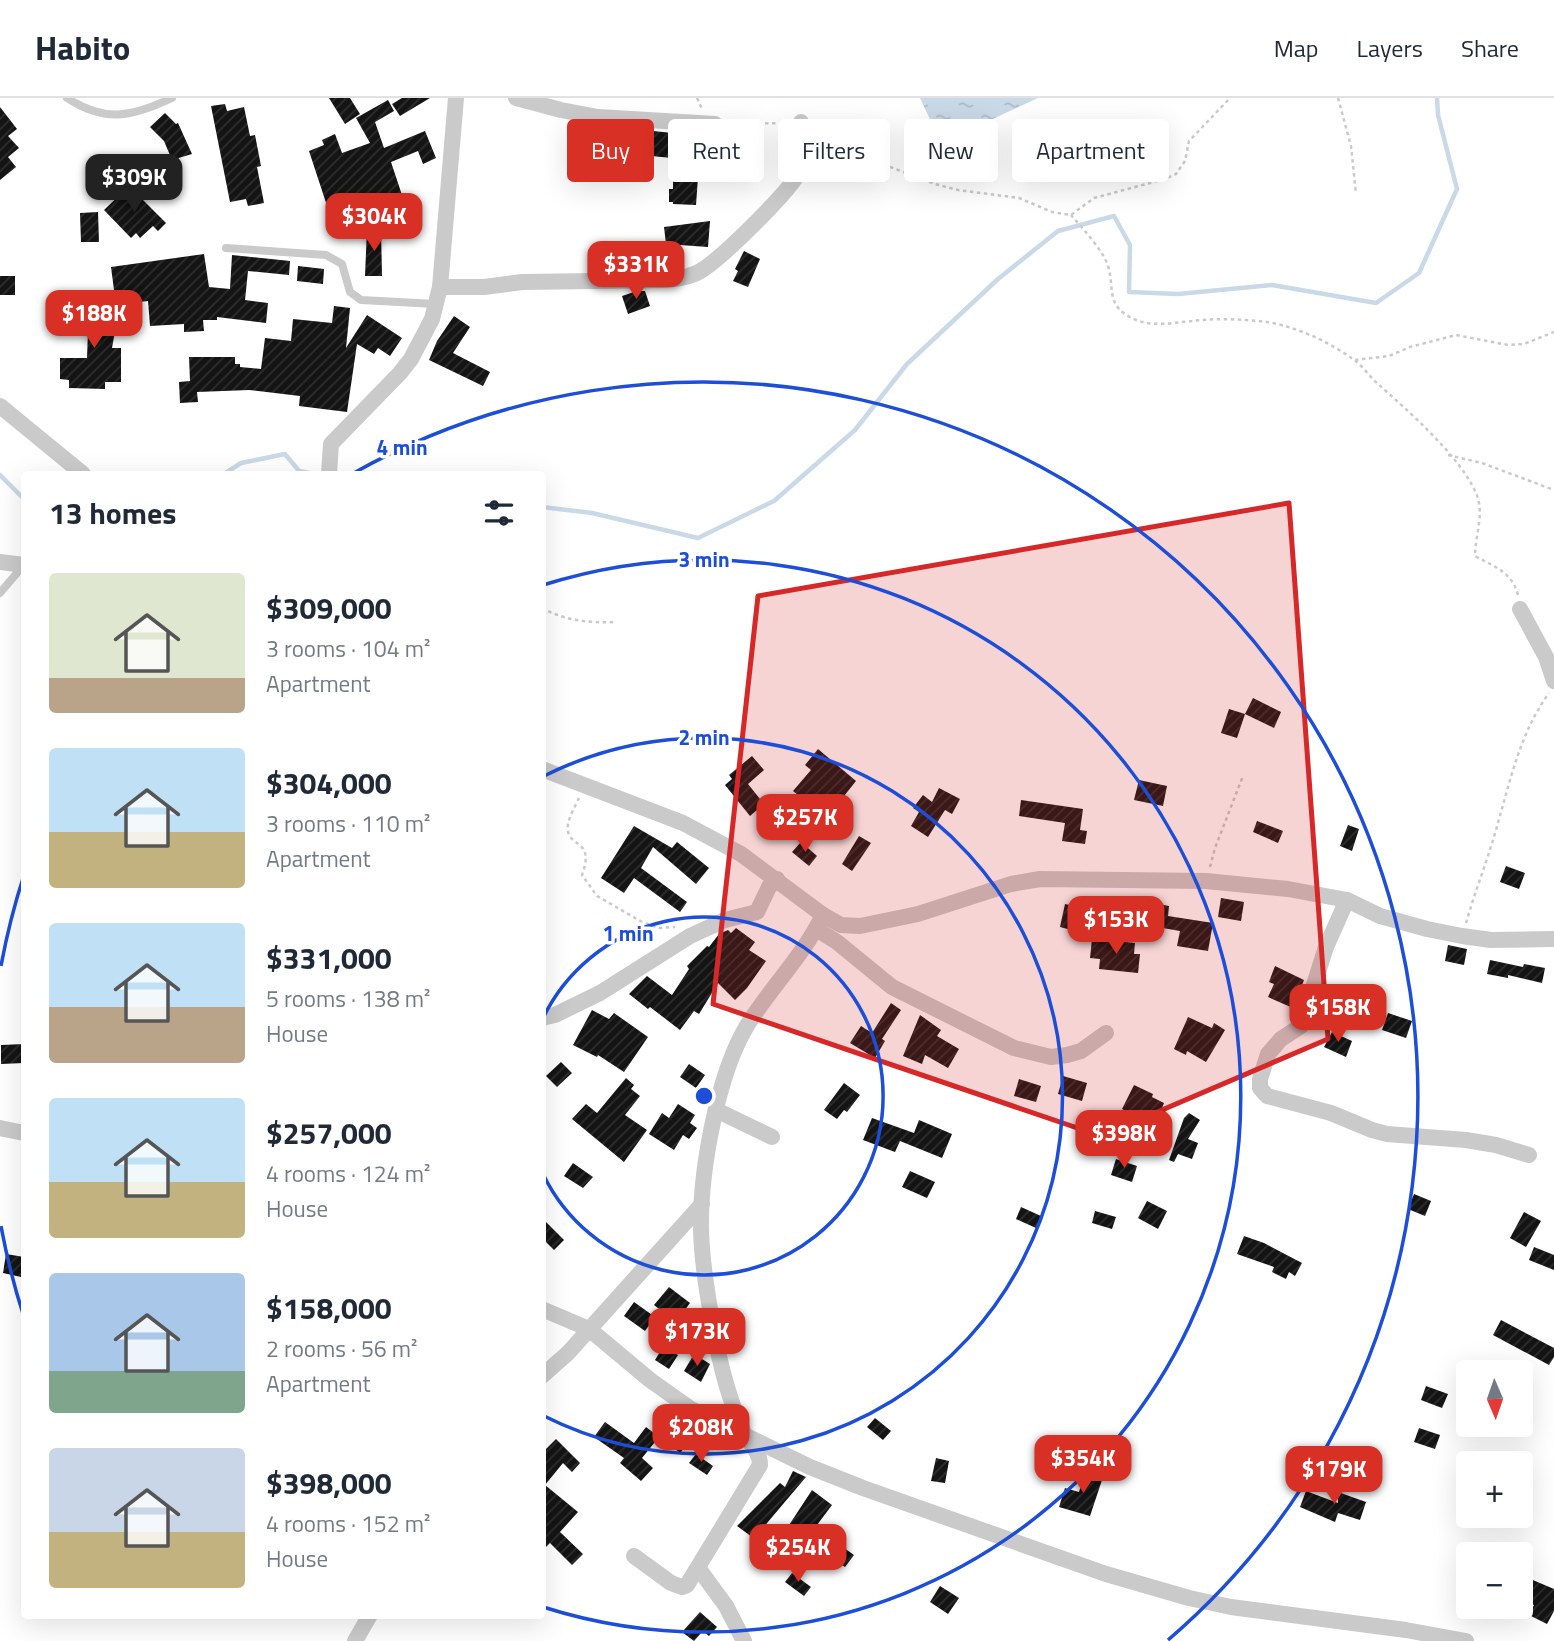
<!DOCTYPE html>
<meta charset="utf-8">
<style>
body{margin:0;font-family:"Titillium Web",sans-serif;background:#f6f6f7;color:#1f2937;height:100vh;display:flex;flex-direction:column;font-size:26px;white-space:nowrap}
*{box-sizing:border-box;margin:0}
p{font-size:23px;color:#747a83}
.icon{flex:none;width:38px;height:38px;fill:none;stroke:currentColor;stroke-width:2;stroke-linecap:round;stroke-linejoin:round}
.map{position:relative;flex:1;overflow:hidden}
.drawer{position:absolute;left:21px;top:373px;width:525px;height:1148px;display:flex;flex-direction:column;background:#fff;border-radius:7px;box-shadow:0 7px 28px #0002}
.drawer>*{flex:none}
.top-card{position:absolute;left:567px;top:21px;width:665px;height:63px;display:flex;gap:14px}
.needle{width:46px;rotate:178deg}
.controls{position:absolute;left:1456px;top:1262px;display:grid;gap:14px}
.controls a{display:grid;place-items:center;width:77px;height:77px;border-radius:7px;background:#fff;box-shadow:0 7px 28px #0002;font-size:35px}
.price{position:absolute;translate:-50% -60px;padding:0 16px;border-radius:14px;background:#d93025;color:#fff;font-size:23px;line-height:46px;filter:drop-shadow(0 2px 4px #0008)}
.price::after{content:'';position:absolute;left:50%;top:42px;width:21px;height:16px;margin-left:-10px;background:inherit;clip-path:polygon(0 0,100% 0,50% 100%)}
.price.selected{background:#222;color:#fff}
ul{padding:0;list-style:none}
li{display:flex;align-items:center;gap:21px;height:175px;padding:0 28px}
li span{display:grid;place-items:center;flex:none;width:196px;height:140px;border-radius:7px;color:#555}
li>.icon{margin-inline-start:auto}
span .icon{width:84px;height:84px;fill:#fffc;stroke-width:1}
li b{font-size:30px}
h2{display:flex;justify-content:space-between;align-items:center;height:84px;padding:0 28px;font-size:30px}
.pill{padding:0 24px;border-radius:7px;background:#fff;box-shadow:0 7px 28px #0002;font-size:24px;line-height:63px}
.pill.selected{background:#d93025;color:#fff}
header{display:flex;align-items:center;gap:42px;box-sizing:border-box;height:98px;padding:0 35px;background:#fff;border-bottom:2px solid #e0e1e3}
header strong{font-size:33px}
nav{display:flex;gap:38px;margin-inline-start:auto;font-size:24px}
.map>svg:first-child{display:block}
.water{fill:url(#water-ripples)}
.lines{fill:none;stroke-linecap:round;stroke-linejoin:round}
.stream{stroke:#c9d9e8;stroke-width:4.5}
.building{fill:url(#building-hatch)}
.path{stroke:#cacaca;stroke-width:2.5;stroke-dasharray:3.5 3.5;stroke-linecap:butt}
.lane{stroke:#cacaca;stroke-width:8}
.street{stroke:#cacaca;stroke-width:16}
.marked{fill:#d62828;fill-opacity:0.2;stroke:#d62828;stroke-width:5;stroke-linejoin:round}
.ring{fill:none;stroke:#1d4ed8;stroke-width:3.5}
.centre{fill:#1d4ed8;stroke:#fff;stroke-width:3.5}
.ring-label{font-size:21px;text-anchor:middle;font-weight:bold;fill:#1d4ed8;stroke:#fff;stroke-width:7;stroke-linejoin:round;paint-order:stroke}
</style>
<header>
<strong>Habito</strong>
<nav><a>Map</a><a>Layers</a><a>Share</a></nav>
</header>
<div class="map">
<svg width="1554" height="1543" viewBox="0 0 1554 1543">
<defs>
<pattern id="water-ripples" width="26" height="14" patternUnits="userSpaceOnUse" patternTransform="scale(1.75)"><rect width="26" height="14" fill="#c9d9e8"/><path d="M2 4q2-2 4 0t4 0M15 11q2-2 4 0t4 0" fill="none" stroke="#adbbc7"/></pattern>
<pattern id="building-hatch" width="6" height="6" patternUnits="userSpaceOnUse" patternTransform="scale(1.75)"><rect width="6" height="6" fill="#141414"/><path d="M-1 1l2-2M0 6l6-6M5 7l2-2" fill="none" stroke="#2e2e2e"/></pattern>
</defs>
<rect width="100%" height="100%" fill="#fff"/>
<polygon class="water" points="920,0 1038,0 941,45"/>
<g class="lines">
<g class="stream">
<polyline points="224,376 241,365 285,356 299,373 315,376"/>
<polyline points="0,377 24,401"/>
<polyline points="542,409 592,415 698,440 774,403 855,332 907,266 998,181 1058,133 1114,118 1130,147 1129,194 1178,196 1272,187 1376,205 1419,175 1457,91 1438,17 1437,0"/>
</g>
</g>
<g class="building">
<polygon points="329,0 350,0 360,16 345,26"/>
<polygon points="402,0 430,0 400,18 392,6"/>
<polygon points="388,2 394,13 375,24 384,50 425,33 436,60 423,66 418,53 391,64 403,100 332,123 309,53 324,47 322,42 335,36 342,55 370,45 356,20"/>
<polygon points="225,6 227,13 244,9 250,38 255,37 261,68 257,69 264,105 248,108 246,101 230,104 211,8"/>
<polygon points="0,9 17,31 8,38 19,50 8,59 16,69 0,82"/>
<polygon points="165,15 176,26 178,25 192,56 172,62 164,43 150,29"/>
<polygon points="653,33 701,38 696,107 673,106 673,104 669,104 669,91 673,91 673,70 670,70 672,60 651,58"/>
<polygon points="129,88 166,125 158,133 153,128 140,140 136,135 131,140 104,112"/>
<polygon points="98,114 99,144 81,144 80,115"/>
<polygon points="710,123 708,149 666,146 664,129"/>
<polygon points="367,131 381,131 382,178 365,178"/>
<polygon points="744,153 760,161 748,189 733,183 738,173 735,171"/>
<polygon points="204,156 209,189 230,191 232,157 290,163 289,177 248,173 245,202 268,205 266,225 217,219 217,222 203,222 204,233 184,234 184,226 150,228 148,203 116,207 111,169"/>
<polygon points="298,168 324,171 323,186 297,183"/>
<rect x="0" y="178" width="15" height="19"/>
<polygon points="637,193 645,193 650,208 628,216 622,198"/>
<polygon points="77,206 119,211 112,250 121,250 121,284 105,284 105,291 69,290 69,282 60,281 60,260 87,260 88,234 74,232 76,225 73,225"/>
<polygon points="334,208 350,210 346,250 367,217 402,240 390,258 378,250 374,256 357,246 347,314 299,308 300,298 249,292 197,294 198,304 180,305 179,284 190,283 189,259 235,259 235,266 240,266 240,269 261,271 265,240 291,243 293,221 332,225"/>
<polygon points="454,218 470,229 453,255 490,274 483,288 429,262 437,243"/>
<polygon points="1253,600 1281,614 1274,630 1245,616"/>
<polygon points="1229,611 1245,616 1237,640 1221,635"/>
<polygon points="818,651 856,683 836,708 828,702 819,714 793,693 811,672 805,667"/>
<polygon points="752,658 764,672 748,686 764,706 750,718 725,687 732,681 729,677"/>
<polygon points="1139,682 1167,688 1163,708 1134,702"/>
<polygon points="939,690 960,701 952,716 945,712 928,739 911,728 919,714 913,710 923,697 932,704"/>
<polygon points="1021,702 1083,711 1080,732 1087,733 1085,746 1062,743 1065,725 1019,718"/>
<polygon points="1257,723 1283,733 1278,745 1253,734"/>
<polygon points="1348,727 1359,731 1352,753 1340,748"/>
<polygon points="634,728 672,750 677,744 709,770 696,786 653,749 641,770 687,804 680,814 634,780 624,795 601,780"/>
<polygon points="859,738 871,745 852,773 842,766"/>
<polygon points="801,744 817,758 809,768 792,754"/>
<polygon points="1506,768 1525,775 1519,791 1500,784"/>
<polygon points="1221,800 1244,804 1241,823 1218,819"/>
<polygon points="1138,802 1169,808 1168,818 1213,825 1208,853 1177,848 1180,833 1134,825"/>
<polygon points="1065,806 1104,815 1098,839 1060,829"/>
<polygon points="736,830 755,844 749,852 766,863 747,890 735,902 718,885 699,916 694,913 680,932 650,909 648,911 629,896 647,878 672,897 689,871 687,868 707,848 709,849 719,836 728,832 731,835"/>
<polygon points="1092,841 1135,845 1134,856 1140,856 1138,875 1099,871 1100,861 1090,860"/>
<polygon points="1448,847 1467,851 1464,867 1445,863"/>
<polygon points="1490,862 1523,869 1524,866 1545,870 1542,885 1508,877 1508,880 1487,876"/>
<polygon points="1275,868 1304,882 1293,910 1268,899 1274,886 1269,884"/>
<polygon points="891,905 901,912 882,941 885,943 875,960 850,945 861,928 872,935"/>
<polygon points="592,912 609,921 614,915 648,939 624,974 598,957 597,959 573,947"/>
<polygon points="1388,915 1412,923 1406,940 1382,932"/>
<polygon points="920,917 941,932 937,938 959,951 948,970 925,957 922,966 903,958"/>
<polygon points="1188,919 1212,930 1214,925 1225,932 1206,964 1187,953 1186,957 1174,951"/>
<polygon points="1332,934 1352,943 1346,959 1324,949"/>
<polygon points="24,946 24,965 1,966 1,947"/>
<polygon points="561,964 572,975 557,989 546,978"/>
<polygon points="689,966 705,977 696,990 680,979"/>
<polygon points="1063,978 1087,985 1082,1003 1058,996"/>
<polygon points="626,980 634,987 631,991 640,998 625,1017 647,1032 624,1064 572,1021 586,1006 597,1015"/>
<polygon points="1019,981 1041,988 1036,1004 1014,998"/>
<polygon points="844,985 860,997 847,1014 844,1012 837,1021 824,1012"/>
<polygon points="1134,987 1153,996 1152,999 1164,1005 1162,1010 1166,1012 1156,1034 1143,1028 1146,1023 1122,1011"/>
<polygon points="678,1006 695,1017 690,1025 697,1030 689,1041 683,1037 674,1052 649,1036 662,1015 669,1020"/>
<polygon points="1189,1015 1200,1022 1188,1041 1198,1045 1192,1061 1178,1056 1174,1064 1169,1062 1184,1020"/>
<polygon points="872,1020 914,1035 919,1022 952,1036 942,1060 900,1043 895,1054 863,1042"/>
<polygon points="1116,1061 1137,1068 1132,1084 1111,1077"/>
<polygon points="573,1065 593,1079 583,1090 564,1078"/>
<polygon points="910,1073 935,1084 927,1100 902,1089"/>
<polygon points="1414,1096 1431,1103 1425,1118 1408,1111"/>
<polygon points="1147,1103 1167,1113 1158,1131 1138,1120"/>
<polygon points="1021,1109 1041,1118 1036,1130 1016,1121"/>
<polygon points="1095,1113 1116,1119 1112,1131 1092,1125"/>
<polygon points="1524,1114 1541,1123 1526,1149 1510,1140"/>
<polygon points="542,1120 564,1142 554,1152 542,1140"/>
<polygon points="1244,1138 1264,1145 1302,1165 1295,1178 1289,1174 1286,1181 1272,1174 1274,1169 1237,1156"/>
<polygon points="1534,1149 1554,1157 1554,1172 1529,1162"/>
<polygon points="6,1156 24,1159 21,1179 3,1175"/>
<polygon points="669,1189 690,1205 676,1224 654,1207"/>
<polygon points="634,1204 655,1219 645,1233 624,1218"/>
<polygon points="1501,1222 1554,1250 1554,1259 1549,1267 1493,1237"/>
<polygon points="663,1249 678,1257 669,1271 655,1262"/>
<polygon points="694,1256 710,1266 701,1284 684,1273"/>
<polygon points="1426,1288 1448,1296 1442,1310 1421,1302"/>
<polygon points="875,1320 891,1333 883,1342 867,1329"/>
<polygon points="605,1324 634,1345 646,1329 659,1339 642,1360 653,1370 641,1383 620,1365 624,1360 594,1339"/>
<polygon points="671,1327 690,1343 680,1355 660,1338"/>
<polygon points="1419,1330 1440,1337 1435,1351 1414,1344"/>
<polygon points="556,1341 580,1365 572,1374 563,1365 545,1387 578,1414 560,1434 583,1456 572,1467 550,1445 542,1453 542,1355"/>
<polygon points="696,1356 713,1368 707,1377 689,1365"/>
<polygon points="936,1360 949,1363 945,1385 931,1383"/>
<polygon points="793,1373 806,1379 762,1431 759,1429 752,1439 737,1428 780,1385 785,1389"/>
<polygon points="1085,1374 1103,1379 1090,1418 1059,1409 1065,1390 1079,1394"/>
<polygon points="812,1392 832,1407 811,1435 823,1442 817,1452 800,1442 790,1456 776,1447"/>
<polygon points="1306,1393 1338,1405 1338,1394 1366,1404 1360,1422 1338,1415 1335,1424 1300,1409"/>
<polygon points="840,1447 854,1457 845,1469 831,1459"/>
<polygon points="792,1475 811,1489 804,1498 785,1484"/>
<polygon points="1528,1480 1554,1491 1554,1513 1547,1526 1529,1517 1534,1507 1521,1501"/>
<polygon points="940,1488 959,1500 948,1516 930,1504"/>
<polygon points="700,1514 717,1529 709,1538 703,1533 694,1543 682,1534"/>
</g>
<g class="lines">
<g class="path">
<polyline points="697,0 702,11"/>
<polyline points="1338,0 1351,48 1356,96"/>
<path d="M 817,25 C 832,26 862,22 868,40 C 870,47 871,55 872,62 L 935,86 L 958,92 L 1019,100 L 1052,114 L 1071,117 L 1094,100 L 1165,81 L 1176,76 L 1185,63 L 1189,43 L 1230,0"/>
<polyline points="730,26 786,25"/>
<path d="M 1071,117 C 1082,130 1103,152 1108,168 C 1114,186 1107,204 1125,216 C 1147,231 1169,225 1192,223 C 1216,220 1243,221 1267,224 C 1297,229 1330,244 1354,262 C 1363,268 1369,278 1377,285 C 1407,312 1460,358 1476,395 C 1485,416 1475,437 1475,458 C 1495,469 1512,474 1518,497"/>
<polyline points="1355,262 1389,258 1410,249 1456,237 1508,247 1524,246 1554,234"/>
<polyline points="1448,357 1482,365 1554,392"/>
<path d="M 542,510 C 566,523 589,525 615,524"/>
<path d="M 579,700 C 575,709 566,723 568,733 C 570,749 595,742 582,777 L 597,798 L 642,824 L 659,830 L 675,829"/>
<polyline points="1210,769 1215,750 1243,678"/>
<path d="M 1466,825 C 1476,790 1490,756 1499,721 C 1512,676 1521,634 1549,595"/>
</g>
<g class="lane">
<path d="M 67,0 C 105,25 132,19 172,0"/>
<polyline points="226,150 326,157 342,166 350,194 361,202 436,206"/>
<polyline points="0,495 23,468"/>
</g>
<g class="street">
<polyline points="516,0 561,12 598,19 715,26"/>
<path d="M 440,189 L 484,189 L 522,184 L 664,182 C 678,181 693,179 705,170 C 724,157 792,92 800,72 C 806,56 803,41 801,24"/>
<polyline points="0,308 83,376"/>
<polyline points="329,376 331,346 400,275 411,261 432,221 440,189 456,0"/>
<polyline points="0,464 24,467"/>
<polyline points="1520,511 1546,559 1554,583"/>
<polyline points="542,671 683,725 741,756 823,817 841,827 860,828 918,816 1011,786 1040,781 1206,783 1288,791 1347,802 1380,818 1427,831 1462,838 1491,842 1554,841"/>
<polyline points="1347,802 1326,849 1301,928 1281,941 1268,956 1260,981 1260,990 1267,998 1331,1015 1372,1032 1387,1036 1466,1042 1496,1047 1529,1057"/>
<polyline points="816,831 837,844 892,889 1014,950 1051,959 1067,957 1081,953 1106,935"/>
<polyline points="542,920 555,917 600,895 690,838 725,822 757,814 769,789 777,781"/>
<polyline points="716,1012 772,1039"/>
<polyline points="0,1030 24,1035"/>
<polyline points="542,1211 589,1231 650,1282 691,1311 810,1369 863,1390 1106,1476 1189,1500 1231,1509 1406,1532 1466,1543"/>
<polyline points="542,1278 568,1255 702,1106"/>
<path d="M 634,1458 L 671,1485 L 682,1489 L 687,1487 L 760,1367 C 760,1353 750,1347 744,1335 C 729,1302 719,1263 713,1227 C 707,1196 702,1164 701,1132 C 700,1074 717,976 748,926 C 772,888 803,858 823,817"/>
<polyline points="699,1471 726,1508 744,1543"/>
<polyline points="355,1543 370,1517"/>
</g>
</g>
<path class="marked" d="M 1289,405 L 1328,941 L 1101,1038 L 713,906 L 758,498 Z"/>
<g class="ring">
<path d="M543 920A179 179 0 1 1 543 1076"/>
<path d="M544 678A358 358 0 1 1 544 1318"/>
<path d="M543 487A536 536 0 1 1 543 1509"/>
<path d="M24 1219A715 715 0 0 1 1 1128M1 868A715 715 0 0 1 24 777M352 376A715 715 0 0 1 1168 1542"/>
</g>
<circle cx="704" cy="998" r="10" class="centre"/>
<g class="ring-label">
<text x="402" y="357">4 min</text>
<text x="704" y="469">3 min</text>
<text x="704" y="647">2 min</text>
<text x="628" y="843">1 min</text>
</g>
</svg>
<div class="controls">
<a><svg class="needle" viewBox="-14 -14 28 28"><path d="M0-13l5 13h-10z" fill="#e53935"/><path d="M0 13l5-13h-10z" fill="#747a83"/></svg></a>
<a>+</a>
<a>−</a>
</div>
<b class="price selected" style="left:134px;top:116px">$309K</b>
<b class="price" style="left:374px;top:155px">$304K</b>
<b class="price" style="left:636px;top:203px">$331K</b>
<b class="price" style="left:94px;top:252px">$188K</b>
<b class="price" style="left:805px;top:756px">$257K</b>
<b class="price" style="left:1116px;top:858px">$153K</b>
<b class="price" style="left:1338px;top:946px">$158K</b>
<b class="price" style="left:1124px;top:1072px">$398K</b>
<b class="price" style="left:697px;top:1270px">$173K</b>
<b class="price" style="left:701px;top:1366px">$208K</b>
<b class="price" style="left:1083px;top:1397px">$354K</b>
<b class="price" style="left:1334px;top:1408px">$179K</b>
<b class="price" style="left:798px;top:1486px">$254K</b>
<div class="top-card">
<a class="pill selected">Buy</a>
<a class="pill">Rent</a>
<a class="pill">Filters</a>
<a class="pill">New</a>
<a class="pill">Apartment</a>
</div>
<section class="drawer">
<h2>13 homes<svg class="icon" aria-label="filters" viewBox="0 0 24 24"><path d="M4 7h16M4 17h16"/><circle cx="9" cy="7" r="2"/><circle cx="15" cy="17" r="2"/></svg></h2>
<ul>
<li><span style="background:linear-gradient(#dfe7d0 75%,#b9a48a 0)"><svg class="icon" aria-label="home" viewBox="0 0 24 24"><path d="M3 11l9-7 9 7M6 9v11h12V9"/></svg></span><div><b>$309,000</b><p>3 rooms · 104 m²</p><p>Apartment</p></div></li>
<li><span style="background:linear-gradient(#bfe0f5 60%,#c2b280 0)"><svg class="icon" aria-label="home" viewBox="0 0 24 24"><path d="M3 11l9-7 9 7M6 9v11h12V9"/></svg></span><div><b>$304,000</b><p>3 rooms · 110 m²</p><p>Apartment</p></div></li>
<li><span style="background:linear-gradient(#bfe0f5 60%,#b9a48a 0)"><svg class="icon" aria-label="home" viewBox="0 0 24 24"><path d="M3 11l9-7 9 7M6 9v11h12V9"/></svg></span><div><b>$331,000</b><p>5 rooms · 138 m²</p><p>House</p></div></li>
<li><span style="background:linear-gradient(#bfe0f5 60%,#c2b280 0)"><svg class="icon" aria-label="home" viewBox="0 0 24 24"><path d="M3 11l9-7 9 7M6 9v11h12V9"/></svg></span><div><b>$257,000</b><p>4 rooms · 124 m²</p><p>House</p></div></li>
<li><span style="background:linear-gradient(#a9c7e8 70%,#7fa58c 0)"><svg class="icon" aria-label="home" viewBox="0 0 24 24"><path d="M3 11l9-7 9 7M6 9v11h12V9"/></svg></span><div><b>$158,000</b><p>2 rooms · 56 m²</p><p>Apartment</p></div></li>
<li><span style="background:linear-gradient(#c9d6e8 60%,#c2b280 0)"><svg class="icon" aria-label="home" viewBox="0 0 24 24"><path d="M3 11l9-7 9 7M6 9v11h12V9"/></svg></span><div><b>$398,000</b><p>4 rooms · 152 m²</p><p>House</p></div></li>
</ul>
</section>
</div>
